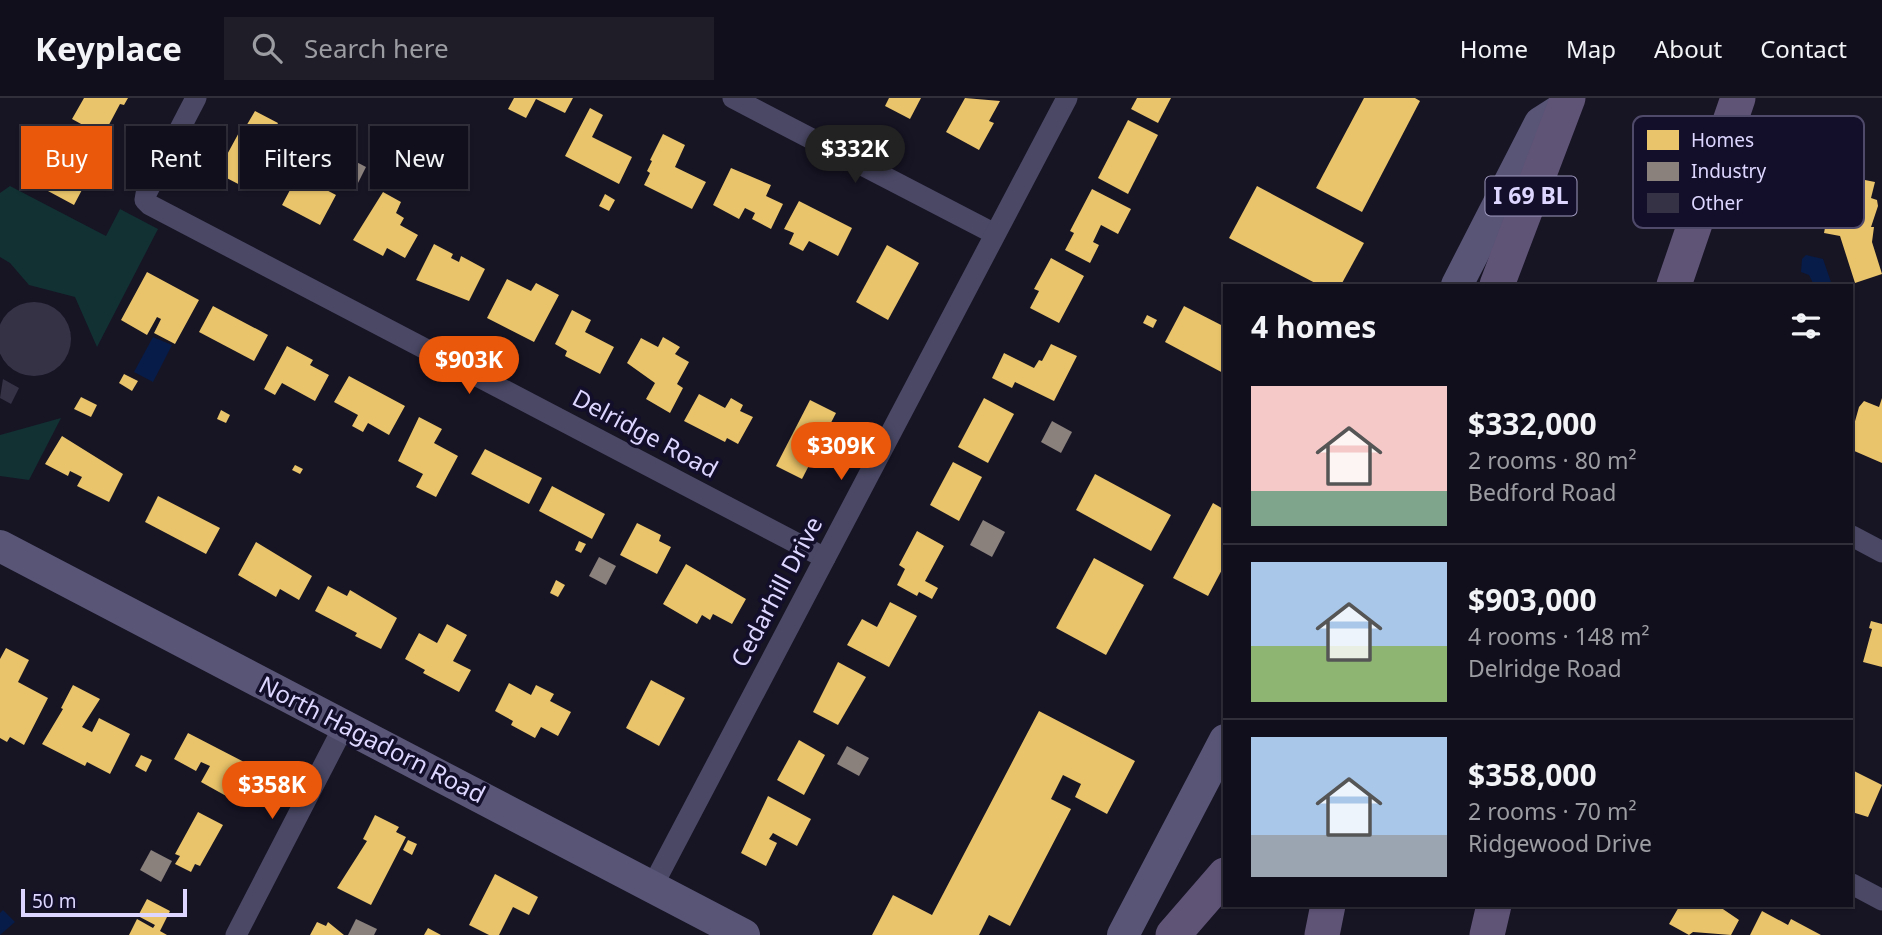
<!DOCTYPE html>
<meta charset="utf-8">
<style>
body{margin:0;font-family:"Noto Sans",sans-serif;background:#1e1d28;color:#f1f3f6;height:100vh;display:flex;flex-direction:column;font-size:26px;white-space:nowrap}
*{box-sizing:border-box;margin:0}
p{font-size:23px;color:#9c9ca3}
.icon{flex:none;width:38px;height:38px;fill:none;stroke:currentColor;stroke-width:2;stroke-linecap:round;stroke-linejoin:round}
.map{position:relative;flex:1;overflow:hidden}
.drawer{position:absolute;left:1223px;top:186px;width:630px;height:623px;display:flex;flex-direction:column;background:#110f1b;border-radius:0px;box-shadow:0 2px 5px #0004,0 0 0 2px #302f3a}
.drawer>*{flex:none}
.top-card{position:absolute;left:21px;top:28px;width:665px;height:63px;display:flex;gap:14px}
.scale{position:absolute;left:21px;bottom:18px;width:166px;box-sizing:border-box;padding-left:7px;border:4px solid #ddd7ff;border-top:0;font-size:19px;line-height:24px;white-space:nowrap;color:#ddd7ff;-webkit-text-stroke:5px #130e2a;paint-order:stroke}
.price{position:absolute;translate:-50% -60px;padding:0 16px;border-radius:24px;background:#ea580c;color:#fff;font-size:23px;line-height:46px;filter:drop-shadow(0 2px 4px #0008)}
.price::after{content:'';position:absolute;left:50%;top:42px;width:21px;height:16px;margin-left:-10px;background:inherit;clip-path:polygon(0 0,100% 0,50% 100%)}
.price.on{background:#222;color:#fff}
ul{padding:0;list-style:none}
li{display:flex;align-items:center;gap:21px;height:175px;padding:0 28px}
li+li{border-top:2px solid #302f3a}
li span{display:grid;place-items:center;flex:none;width:196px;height:140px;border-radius:0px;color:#555}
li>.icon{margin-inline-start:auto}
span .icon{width:84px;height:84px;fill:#fffc;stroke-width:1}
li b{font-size:30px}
h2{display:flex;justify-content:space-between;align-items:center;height:84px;padding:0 28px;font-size:30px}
.pill{padding:0 24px;border-radius:0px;background:#110f1b;box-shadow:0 2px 5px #0004,0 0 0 2px #302f3a;font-size:24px;line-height:63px}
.pill.on{background:#ea580c;color:#fff}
header{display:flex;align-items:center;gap:42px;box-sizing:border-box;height:98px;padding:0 35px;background:#110f1b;border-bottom:2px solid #302f3a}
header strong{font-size:33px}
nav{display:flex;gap:38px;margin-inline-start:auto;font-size:24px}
.search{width:490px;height:63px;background:#1e1d28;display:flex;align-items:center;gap:18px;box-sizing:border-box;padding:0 24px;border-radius:0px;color:#9c9ca3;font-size:26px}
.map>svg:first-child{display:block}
.green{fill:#113133}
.water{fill:#071c48}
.homes{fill:#e9c46a}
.industry{fill:#8a817c}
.building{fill:#363246}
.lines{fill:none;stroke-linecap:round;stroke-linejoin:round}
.street{stroke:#4a4865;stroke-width:21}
.secondary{stroke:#585577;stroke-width:32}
.primary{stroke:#5f5376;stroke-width:35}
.labels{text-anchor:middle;stroke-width:7;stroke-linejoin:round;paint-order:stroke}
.shield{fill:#130e2a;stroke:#a09bbf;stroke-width:2}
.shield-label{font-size:23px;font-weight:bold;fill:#ddd7ff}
.street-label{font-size:24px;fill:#ddd7ff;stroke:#130e2a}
.key{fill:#130e2a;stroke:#504a6a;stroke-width:2}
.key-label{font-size:19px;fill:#ddd7ff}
</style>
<header>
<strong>Keyplace</strong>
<div class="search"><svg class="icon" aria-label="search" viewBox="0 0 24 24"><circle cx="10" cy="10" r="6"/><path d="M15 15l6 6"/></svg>Search here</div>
<nav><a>Home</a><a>Map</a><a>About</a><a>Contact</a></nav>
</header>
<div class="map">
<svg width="1882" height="837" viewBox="0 0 1882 837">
<rect width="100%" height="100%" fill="#171424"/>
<g class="green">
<polygon points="10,88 106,138 120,111 158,131 97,249 75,199 29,187 10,165 0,159 0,95"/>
<polygon points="61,320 29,382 0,378 0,337"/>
</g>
<g class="water">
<polygon points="1806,157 1823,161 1832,187 1814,187 1809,177 1801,174 1802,161"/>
<polygon points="153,239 172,247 153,284 134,274"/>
<polygon points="3,812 15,824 0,837 0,815"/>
</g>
<g class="homes">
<polygon points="84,0 128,0 124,7 120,6 103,38 72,21"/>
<polygon points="514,0 573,0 565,15 536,1 526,20 508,11"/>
<polygon points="889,0 921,0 910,21 885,8"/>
<polygon points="965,0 1000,3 989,23 994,25 979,52 946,34"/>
<polygon points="1137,0 1171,0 1158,25 1131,11"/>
<polygon points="1364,0 1415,0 1420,3 1362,114 1316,90"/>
<polygon points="590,10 603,17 592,39 632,59 619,86 565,58"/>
<polygon points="255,13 278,25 260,59 269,64 262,78 252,73 244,89 217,75 242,29 245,30"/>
<polygon points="1128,22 1158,37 1128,96 1098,80"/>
<polygon points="57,31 83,45 75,59 94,69 74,107 48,93 59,73 47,66 56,51 49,47"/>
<polygon points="663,36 685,47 675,69 706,84 692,111 644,87 650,75 647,73 652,63 650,62"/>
<polygon points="731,70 771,87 766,98 783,106 771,131 752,121 755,115 745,110 739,121 713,107"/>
<polygon points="298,77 336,97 320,127 282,107"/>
<polygon points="1845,78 1875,84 1871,100 1877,102 1878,108 1871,129 1874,129 1872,144 1882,176 1855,185 1840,138 1824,135 1828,114 1836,116"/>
<polygon points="1257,88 1364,145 1341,187 1319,187 1229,140"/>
<polygon points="1092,91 1131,111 1118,136 1101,127 1093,144 1099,147 1090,165 1065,152 1074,135 1070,133"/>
<polygon points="383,94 401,104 396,115 404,120 400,127 418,137 405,160 387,150 383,158 353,142"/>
<polygon points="605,96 615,102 609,113 599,108"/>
<polygon points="799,103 852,130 838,158 809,143 803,153 789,146 794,135 784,131"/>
<polygon points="434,146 453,156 451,160 459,164 461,158 485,171 469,203 416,182"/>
<polygon points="887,147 919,165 888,222 856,204"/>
<polygon points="1051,160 1084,178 1059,225 1030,210 1039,193 1034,191"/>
<polygon points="147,174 199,202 175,246 154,235 161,221 157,219 147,237 121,222"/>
<polygon points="507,181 531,193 536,185 559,197 534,244 487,220"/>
<polygon points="213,208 268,237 254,263 199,234"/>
<polygon points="1184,208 1225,229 1225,276 1165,244"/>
<polygon points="572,212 591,222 585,234 614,249 600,276 565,258 567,253 555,246"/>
<polygon points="1147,217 1157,222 1153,230 1143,225"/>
<polygon points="663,239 680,249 675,256 689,264 677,286 683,290 670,315 646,301 655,285 627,265 641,240 658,249"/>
<polygon points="1051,246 1077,258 1054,303 1015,284 1012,290 992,280 1004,255 1034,270 1039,262 1042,263"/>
<polygon points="287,248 313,262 310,267 329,277 315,303 282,285 275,297 264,291"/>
<polygon points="124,276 138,283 132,293 119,285"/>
<polygon points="349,278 405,308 389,337 368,325 363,334 352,328 358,317 334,304"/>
<polygon points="699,296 725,310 731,300 743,307 740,313 753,319 738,346 727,340 725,344 684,323"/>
<polygon points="81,299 97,307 91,319 74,311"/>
<polygon points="984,300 1014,316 988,365 958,349"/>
<polygon points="1882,300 1882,365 1852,352 1852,334 1859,309 1864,303 1879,309"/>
<polygon points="810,302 836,315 802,381 776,368"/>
<polygon points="221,312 230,317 226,325 217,321"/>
<polygon points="419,319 442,331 434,345 458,358 436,399 416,389 423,376 398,363"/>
<polygon points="62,338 123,376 109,404 77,388 82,379 70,373 68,378 45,366"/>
<polygon points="485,351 542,380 529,406 471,376"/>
<polygon points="953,364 982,379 959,423 930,407"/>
<polygon points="295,367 303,371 300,376 292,372"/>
<polygon points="1095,376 1171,417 1151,453 1076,412"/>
<polygon points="552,388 605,416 592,441 539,413"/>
<polygon points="158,398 220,430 206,456 145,424"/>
<polygon points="1213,405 1225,412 1225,466 1208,498 1173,480"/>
<polygon points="637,425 661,437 659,443 671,449 657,476 620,457"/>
<polygon points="917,433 944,448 925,483 938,490 932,501 919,494 917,498 897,487 905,471 899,467"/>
<polygon points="579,443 586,446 581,455 575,452"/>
<polygon points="256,444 312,478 299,502 280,491 276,499 238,477"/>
<polygon points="1094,460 1144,487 1106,557 1056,530"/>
<polygon points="686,466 746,501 732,526 713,516 710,522 702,517 697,526 663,506"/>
<polygon points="556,482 565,487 558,499 550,495"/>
<polygon points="328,488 347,498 350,492 397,520 381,551 355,538 357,535 315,513"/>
<polygon points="890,504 917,518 889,569 847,547 862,521 877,529"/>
<polygon points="1871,523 1882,526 1882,569 1863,564 1872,531 1869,530"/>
<polygon points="447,526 467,537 453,563 471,572 459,594 423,575 425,572 405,561 419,535 437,545"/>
<polygon points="6,550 29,562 18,584 48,600 24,647 10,639 7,644 0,640 0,561"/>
<polygon points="838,564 866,579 838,627 813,614"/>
<polygon points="651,582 685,600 659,648 626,630"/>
<polygon points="509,585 531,597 536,587 554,596 550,603 571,614 558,638 541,629 535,640 511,627 513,623 495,613"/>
<polygon points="73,587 100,601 82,629 92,634 99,620 130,636 110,676 87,664 85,668 42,646 63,611 61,610"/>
<polygon points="1039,613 1135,663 1107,716 1075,699 1081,686 1063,677 1051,701 1071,711 1010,828 989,817 979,837 872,837 893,797 932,817"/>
<polygon points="188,635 246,665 228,699 201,684 210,668 201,664 196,673 174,661"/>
<polygon points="799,642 825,657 804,697 777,682"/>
<polygon points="141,657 152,662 146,674 135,668"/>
<polygon points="1852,672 1882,687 1868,719 1852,714"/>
<polygon points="768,698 811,721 797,748 773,735 769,741 777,745 766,768 741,755"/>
<polygon points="198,714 223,727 200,768 195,766 191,774 175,766 180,758 175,756"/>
<polygon points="375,717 399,729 396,734 406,739 371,807 337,790 367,743 363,741"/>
<polygon points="408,742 417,746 412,757 403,752"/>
<polygon points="495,776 538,799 529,817 513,809 499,837 489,837 469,827"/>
<polygon points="147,801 170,813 160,833 167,837 129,837 137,821 153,830 155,827 138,818"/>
<polygon points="1680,807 1717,807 1739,822 1731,837 1693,834 1689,837 1669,826"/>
<polygon points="1762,813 1788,827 1791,821 1821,837 1750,837"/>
<polygon points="317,824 326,828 328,824 344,837 310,837"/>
<polygon points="428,830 441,837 424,837"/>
</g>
<g class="industry">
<polygon points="347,59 366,69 356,89 336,78"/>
<polygon points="1052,323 1072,334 1061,355 1041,344"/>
<polygon points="983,422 1005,434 992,459 970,447"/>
<polygon points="599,459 616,468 606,487 589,478"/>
<polygon points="847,648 869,660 859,678 837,666"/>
<polygon points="151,752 172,763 161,784 140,772"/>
<polygon points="356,821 377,831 374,837 348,837"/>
</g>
<g class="building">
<circle cx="34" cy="241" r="37"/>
<polygon points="3,281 19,290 11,306 0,300"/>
</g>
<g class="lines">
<g class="street">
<polyline points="196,0 146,96 145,102 150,107 825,460"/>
<polyline points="733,0 995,136"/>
<polyline points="1852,438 1882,454"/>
<polyline points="1852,786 1882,802"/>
<polyline points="652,789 1067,0"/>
<polyline points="236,837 344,628"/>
</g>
<g class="secondary">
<polyline points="1457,187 1540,25 1565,9"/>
<polyline points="0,448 744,837"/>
<polyline points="1123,837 1225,642"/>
</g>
<g class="primary">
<polyline points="1497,187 1568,0"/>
<polyline points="1674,187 1738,0"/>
<polyline points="1173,837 1225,777"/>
<polyline points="1322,837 1328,807"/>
<polyline points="1487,837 1494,807"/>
</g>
</g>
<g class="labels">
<rect class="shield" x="1485.5" y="78.5" width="91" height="39" rx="5"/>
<g class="shield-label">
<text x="1531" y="106">I 69 BL</text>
</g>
<g class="street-label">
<text transform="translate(645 336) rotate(28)" y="8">Delridge Road</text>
<text transform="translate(777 494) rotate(-62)" y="8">Cedarhill Drive</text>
<text transform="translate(372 642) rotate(27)" y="8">North Hagadorn Road</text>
</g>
</g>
<rect x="1633" y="18" width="231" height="112" rx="10" class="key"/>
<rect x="1647" y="32" width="32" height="20" fill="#e9c46a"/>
<rect x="1647" y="64" width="32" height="19" fill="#8a817c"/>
<rect x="1647" y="95" width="32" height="20" fill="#363246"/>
<g class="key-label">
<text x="1691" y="49">Homes</text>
<text x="1691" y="80">Industry</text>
<text x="1691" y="112">Other</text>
</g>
</svg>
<div class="scale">50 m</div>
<b class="price on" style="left:855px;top:87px">$332K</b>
<b class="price" style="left:469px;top:298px">$903K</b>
<b class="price" style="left:841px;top:384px">$309K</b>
<b class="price" style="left:272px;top:723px">$358K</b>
<div class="top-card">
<a class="pill on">Buy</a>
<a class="pill">Rent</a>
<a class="pill">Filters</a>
<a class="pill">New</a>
</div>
<section class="drawer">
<h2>4 homes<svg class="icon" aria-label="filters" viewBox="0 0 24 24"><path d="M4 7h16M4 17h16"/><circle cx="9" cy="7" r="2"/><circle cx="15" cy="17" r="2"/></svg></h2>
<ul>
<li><span style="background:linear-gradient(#f6c9c9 75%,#7fa58c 0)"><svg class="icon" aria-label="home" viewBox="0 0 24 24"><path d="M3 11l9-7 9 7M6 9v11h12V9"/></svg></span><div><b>$332,000</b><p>2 rooms · 80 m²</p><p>Bedford Road</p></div></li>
<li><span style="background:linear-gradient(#a9c7e8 60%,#8fb573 0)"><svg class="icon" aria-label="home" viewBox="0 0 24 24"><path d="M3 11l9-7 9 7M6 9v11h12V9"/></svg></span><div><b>$903,000</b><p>4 rooms · 148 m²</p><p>Delridge Road</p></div></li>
<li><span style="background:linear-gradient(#a9c7e8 70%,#9aa5b1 0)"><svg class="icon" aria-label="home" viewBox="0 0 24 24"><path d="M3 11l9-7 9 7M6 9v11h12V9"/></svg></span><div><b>$358,000</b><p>2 rooms · 70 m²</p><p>Ridgewood Drive</p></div></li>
</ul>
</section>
</div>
